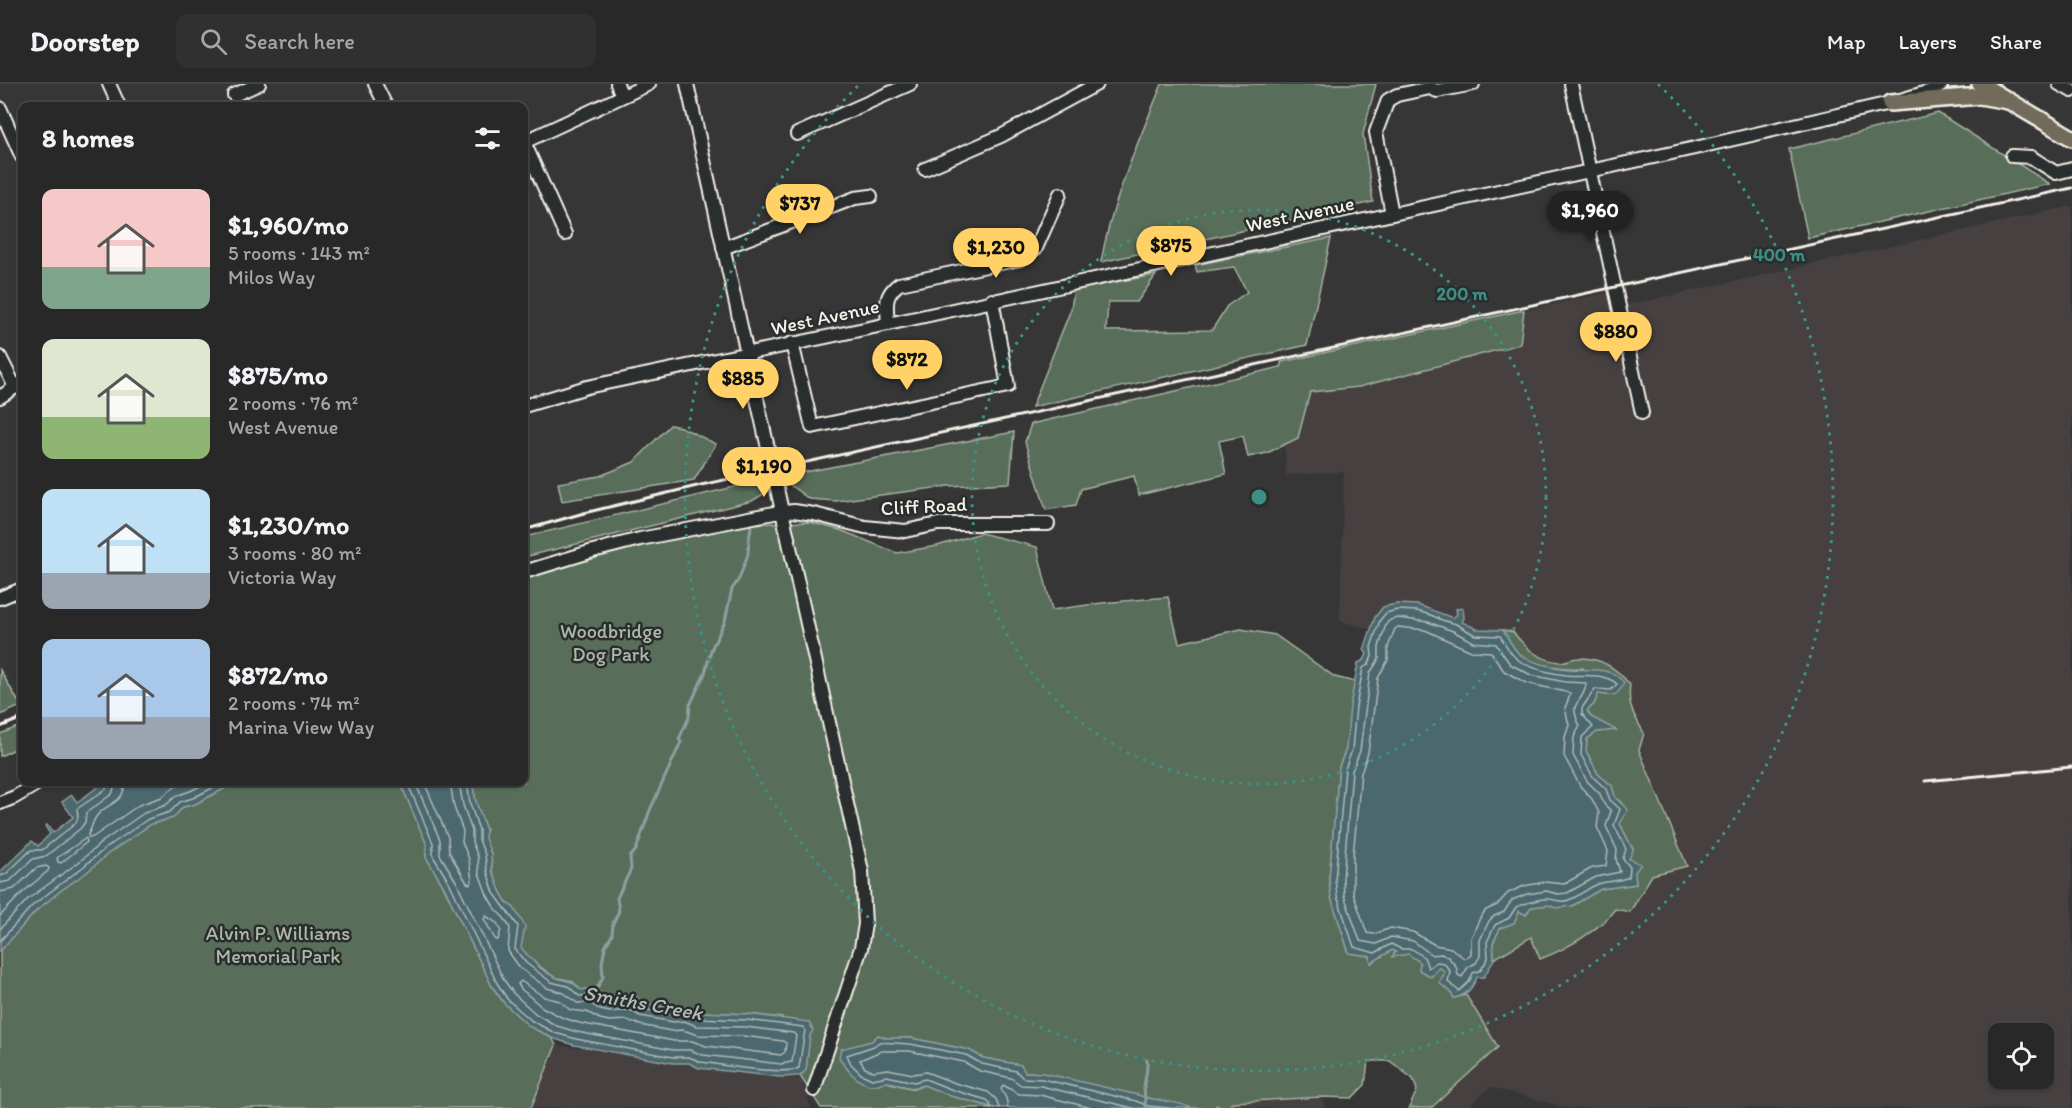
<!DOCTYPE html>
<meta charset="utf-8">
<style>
body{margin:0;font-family:Itim,sans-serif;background:#313031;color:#f1f3f6;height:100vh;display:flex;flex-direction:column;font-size:22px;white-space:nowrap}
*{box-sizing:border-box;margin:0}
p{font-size:20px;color:#a5a6a8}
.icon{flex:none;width:33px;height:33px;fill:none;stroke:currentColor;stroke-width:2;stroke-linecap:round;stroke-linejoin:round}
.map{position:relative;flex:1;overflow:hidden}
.panel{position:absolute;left:18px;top:18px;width:510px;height:684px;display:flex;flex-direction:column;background:#292829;border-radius:12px;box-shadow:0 2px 4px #0004,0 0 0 2px #454446}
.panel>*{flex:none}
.controls{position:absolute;left:1988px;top:939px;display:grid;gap:12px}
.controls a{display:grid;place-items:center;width:66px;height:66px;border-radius:12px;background:#292829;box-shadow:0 2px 4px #0004,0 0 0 2px #454446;font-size:30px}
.price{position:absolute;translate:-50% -51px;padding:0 14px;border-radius:21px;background:#ffd166;color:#111;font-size:20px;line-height:39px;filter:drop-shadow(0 2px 3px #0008)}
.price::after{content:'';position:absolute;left:50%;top:36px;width:18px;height:14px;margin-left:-9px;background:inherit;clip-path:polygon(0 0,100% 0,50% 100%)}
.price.current{background:#222;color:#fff}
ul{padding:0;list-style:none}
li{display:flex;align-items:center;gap:18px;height:150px;padding:0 24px}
li span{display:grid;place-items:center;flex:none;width:168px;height:120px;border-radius:12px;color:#555}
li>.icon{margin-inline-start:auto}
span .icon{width:72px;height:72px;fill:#fffc;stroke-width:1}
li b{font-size:26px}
h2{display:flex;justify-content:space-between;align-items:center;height:72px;padding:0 24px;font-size:26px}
header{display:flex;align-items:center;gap:36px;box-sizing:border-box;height:84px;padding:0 30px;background:#292829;border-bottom:2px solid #454446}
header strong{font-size:28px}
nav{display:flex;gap:33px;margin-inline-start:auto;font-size:21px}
.search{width:420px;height:54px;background:#313031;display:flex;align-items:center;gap:15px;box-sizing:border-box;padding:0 21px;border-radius:12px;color:#a5a6a8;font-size:22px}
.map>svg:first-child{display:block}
.built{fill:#474041;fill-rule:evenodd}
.green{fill:#586e5a;stroke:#a6b0a1;stroke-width:1.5}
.water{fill:#4b676e;stroke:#8f9e9f;stroke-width:1.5}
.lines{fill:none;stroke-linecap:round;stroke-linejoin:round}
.shore{stroke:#b0bab7;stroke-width:1.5}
.stream{stroke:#8f9e9f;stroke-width:3}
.minor-casing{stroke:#f4f1e8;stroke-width:16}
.major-casing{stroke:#f4f1e8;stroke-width:20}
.minor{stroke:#2a2d2e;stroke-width:12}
.major{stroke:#726b5a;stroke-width:15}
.rail{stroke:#f4f1e8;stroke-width:3}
.ring{fill:none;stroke:#3d8f86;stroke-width:3;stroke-dasharray:3 6}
.labels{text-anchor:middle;stroke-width:5;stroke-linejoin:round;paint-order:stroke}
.street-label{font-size:20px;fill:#f4f1e8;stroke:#2a2d2e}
.park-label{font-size:20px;fill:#aeb6a8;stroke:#2a2d2e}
.water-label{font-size:21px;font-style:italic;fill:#b0bab7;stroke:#2a2d2e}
.centre{fill:#3d8f86;stroke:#2a2d2e;stroke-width:3}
.ring-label{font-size:18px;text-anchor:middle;font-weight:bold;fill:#3d8f86;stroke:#2a2d2e;stroke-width:5;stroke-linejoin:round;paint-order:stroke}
</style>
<header>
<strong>Doorstep</strong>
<div class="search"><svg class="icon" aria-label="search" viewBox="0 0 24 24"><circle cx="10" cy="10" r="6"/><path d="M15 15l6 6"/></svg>Search here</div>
<nav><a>Map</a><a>Layers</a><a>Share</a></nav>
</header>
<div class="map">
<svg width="2072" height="1024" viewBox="0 0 2072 1024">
<rect width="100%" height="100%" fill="#373637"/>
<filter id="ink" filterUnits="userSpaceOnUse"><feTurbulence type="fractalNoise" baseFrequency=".0167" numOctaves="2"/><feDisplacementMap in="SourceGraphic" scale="12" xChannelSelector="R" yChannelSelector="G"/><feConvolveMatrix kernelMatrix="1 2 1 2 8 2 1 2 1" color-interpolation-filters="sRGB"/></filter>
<g filter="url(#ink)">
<g class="built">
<path d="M 2072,122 L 2072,1024 L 1568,1024 L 1490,1003 L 1467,1024 L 1431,1024 L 1498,963 L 1466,911 L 1474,901 L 1477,893 L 1484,893 L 1494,875 L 1531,852 L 1559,868 L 1608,834 L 1615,825 L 1630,828 L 1652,791 L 1687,782 L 1639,666 L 1644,649 L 1631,625 L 1628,615 L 1630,601 L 1577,574 L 1562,578 L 1541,573 L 1526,565 L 1513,548 L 1477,545 L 1462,537 L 1458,530 L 1454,534 L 1433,525 L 1408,521 L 1375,533 L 1370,545 L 1340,537 L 1344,388 L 1286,391 L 1281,278 L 1611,208 L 1615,224 ZM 1998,950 L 2043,950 L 2043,994 L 1998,994 Z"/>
<polygon points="556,961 801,995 811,1024 531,1024"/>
<polygon points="1322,1013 1325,1024 1228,1024 1233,1018"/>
</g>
<g class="green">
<path d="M 1162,0 L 1376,0 L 1363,50 L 1373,118 L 1101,178 C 1111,119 1139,56 1162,0 Z"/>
<polygon points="1938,29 2050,100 1808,154 1789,65"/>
<polygon points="1331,154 1307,261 1032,323 1071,225 1074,205 1156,191 1137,218 1108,218 1106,247 1212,246 1227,222 1247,208 1234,183 1197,188 1195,181"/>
<polygon points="1524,226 1520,260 1359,303 1310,308 1298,354 1267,369 1248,373 1243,352 1219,357 1226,390 1139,411 1134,392 1081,405 1076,421 1046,426 1025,358 1031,340 1281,283 1281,278"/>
<polygon points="670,341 681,343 716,360 694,396 562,417 558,399 600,392 634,378"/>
<polygon points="1014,348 1010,399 949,402 836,417 809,415 779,393"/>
<polygon points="772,394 770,406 752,417 524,473 524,453"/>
<polygon points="809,438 840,446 897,469 937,462 981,449 1037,463 1052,526 1102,519 1168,513 1179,559 1241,545 1275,551 1335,593 1355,598 1346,665 1339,683 1329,795 1331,813 1349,869 1370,872 1371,879 1392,866 1396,867 1393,872 1408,870 1420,878 1439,883 1445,888 1440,899 1450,907 1454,914 1466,911 1498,963 1431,1024 1409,1024 1417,1006 1413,995 1390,977 1368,977 1365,1001 1352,1014 1322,1013 1233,1018 1228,1024 1217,1021 1213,1024 1186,1024 1043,989 1025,988 1020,981 983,974 969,966 911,954 886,954 878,951 872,957 862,960 872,1001 886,998 914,1005 924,1001 951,1012 995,1024 821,1024 800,992 806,986 810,951 782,934 747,930 699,928 685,923 675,925 643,919 635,912 604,913 593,904 581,906 572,897 554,893 530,875 521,864 514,824 507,819 500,807 492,786 491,770 484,754 486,746 476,718 472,698 524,698 524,493 593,469 746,440"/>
<path d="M 1503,546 L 1513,548 C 1526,564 1538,576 1560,578 C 1566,578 1572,574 1578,574 C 1600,573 1617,584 1630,601 C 1627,622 1634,631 1644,649 L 1639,666 L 1687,782 L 1652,791 L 1630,828 L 1615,825 C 1599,847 1564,866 1540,875 L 1531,853 L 1494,875 L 1493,859 L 1500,844 L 1514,839 L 1519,827 L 1526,831 L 1530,823 L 1549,821 L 1572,822 L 1601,805 L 1636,800 L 1635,788 L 1629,775 L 1633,765 L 1620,740 L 1622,718 L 1615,713 L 1612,702 L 1598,690 L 1586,667 L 1587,655 L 1597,648 L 1615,646 L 1591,633 L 1587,627 L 1594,620 L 1598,610 L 1607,611 L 1583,584 C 1566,585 1532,582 1519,570 C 1513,564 1508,554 1503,546 Z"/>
<polygon points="0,586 21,622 0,631"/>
<polygon points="22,641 22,658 13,666 0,672 0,650"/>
<polygon points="237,698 400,698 427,761 426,773 444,803 492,902 504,919 529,942 552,954 556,961 531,1024 0,1024 0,867 37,826 60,807 87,788 109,769 151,740 173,734 183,723 195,720"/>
</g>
<g class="water">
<path d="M 1396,520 L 1418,521 L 1453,534 L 1457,530 L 1456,525 L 1463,524 L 1464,534 L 1462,538 L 1477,545 L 1503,546 C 1508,554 1513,564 1519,570 C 1528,578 1555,584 1568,585 C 1586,587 1612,581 1624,599 C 1616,615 1613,611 1598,610 L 1594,620 L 1587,627 L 1591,633 L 1616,646 L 1597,648 L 1587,655 L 1586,667 L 1598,690 L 1612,702 L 1615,713 L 1628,726 L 1620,740 L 1633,766 L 1629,775 L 1641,780 L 1635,788 L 1636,800 L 1601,805 L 1572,822 L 1556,824 L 1549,821 L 1531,823 L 1526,831 L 1519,827 L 1514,839 L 1500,844 L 1493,859 L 1494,875 L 1484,893 L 1477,893 C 1472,905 1467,911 1454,914 L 1450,907 L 1439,899 L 1445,888 L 1439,883 L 1431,893 L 1419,886 L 1420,878 L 1408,870 L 1392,873 L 1396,868 L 1392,866 L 1371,879 L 1370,872 L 1349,869 L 1331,813 L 1329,795 L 1339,683 L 1346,665 L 1350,622 L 1358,579 L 1364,576 L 1367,570 L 1364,566 L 1375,533 L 1383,523 Z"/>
<polygon points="105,698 237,698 195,720 183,723 173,734 151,740 109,769 87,788 60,807 37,826 0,867 0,788 32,757 38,762 50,750 45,742 47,741 53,749 73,733 62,718 72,711 77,718"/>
<path d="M 400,698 L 472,698 L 476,718 L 486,746 L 485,754 L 491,770 L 492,786 L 500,807 L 507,819 L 514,824 L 525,842 L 521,864 C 530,874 542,888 555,893 C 569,899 569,894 581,906 L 593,904 L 604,913 L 608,911 L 610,914 L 635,912 L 643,919 L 675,925 L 685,923 L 699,928 L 747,930 L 809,938 L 813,946 L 810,951 L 806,986 L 800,992 L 780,993 L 699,984 L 689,979 L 673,979 L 574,961 L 552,954 L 529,942 L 504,919 L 492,902 L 444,803 L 426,773 L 427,761 Z"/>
<path d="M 878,951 L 886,954 L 911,954 L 969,966 L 983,974 L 1021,981 L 1025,988 L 1043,989 L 1138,1011 C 1156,1018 1175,1016 1192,1024 L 995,1024 L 951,1012 L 924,1001 C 906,1008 902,998 886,998 C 881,998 876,1002 872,1001 C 857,1000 846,984 839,973 L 841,965 L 872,957 Z"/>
</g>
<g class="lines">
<g class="shore">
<path d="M 1397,526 L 1417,527 L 1431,531 L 1442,536 L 1456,540 L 1475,551 L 1500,552 C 1505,559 1510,570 1517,575 C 1528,584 1552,589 1566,591 C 1583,593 1603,588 1617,600 L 1611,606 L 1595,605 L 1582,624 L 1582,630 L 1593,643 L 1582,653 L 1581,671 L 1593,693 L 1606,705 L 1610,716 L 1620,725 L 1614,741 L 1626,765 L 1623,775 L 1630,783 L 1629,793 C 1620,797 1611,797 1601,799 C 1590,802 1581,811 1571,815 C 1561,820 1557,815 1548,815 C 1536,814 1526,820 1516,823 L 1509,834 L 1495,841 L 1487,858 L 1488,874 L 1481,886 L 1473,889 L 1469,898 L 1459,907 L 1448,898 L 1450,887 L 1444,879 L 1437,878 L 1428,884 L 1424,873 L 1412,865 L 1401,865 L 1391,860 L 1375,869 L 1354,863 L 1337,812 L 1335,796 L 1345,685 L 1352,666 L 1356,623 L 1363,584 L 1369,580 L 1372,572 L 1371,563 L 1380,536 L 1386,529 Z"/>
<path d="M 1398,534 L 1428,538 L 1453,547 L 1473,558 L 1496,560 L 1510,580 L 1531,591 L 1565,598 L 1586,599 C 1585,621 1566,614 1580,642 L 1574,653 L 1573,671 L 1587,697 L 1600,710 L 1604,720 L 1611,727 L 1606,742 L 1617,766 L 1616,775 L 1620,788 L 1596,793 L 1567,809 L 1558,810 L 1546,807 L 1527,810 L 1512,816 L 1504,828 L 1494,832 L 1489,837 L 1480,856 L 1480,872 L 1476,879 L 1468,883 L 1462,893 L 1458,891 L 1456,882 L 1448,873 L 1441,870 L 1432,871 L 1413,857 L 1391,853 L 1376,860 L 1360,857 L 1344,811 L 1343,795 L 1352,687 L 1360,667 L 1370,589 L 1379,575 L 1379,563 L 1386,540 L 1390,536 Z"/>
<polygon points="1398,543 1425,546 1471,567 1491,568 1504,587 1526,599 1570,609 1570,611 1565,624 1569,641 1565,653 1564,672 1580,702 1592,715 1599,729 1597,743 1608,767 1606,782 1592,784 1564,800 1545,798 1524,802 1508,809 1497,821 1486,826 1480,834 1471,854 1471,870 1465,875 1451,864 1435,861 1413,848 1391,844 1374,850 1367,849 1353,809 1353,772 1361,689 1368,669 1378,594 1388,576 1388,563 1395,545"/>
<path d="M 125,698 C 124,722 106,718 96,733 C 92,738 92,745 88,750 L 89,754 L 93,753 L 139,721 L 162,713 L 174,703 L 190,698"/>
<path d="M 407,698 L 433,759 L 433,772 L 450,800 L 497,899 L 508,916 L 532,937 L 555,949 L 576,955 L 673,973 L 689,973 L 701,978 C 720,981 785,992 799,984 L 805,946 L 803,943 L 746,936 L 698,934 L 685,929 L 675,931 L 642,925 L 633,919 L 611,920 L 603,919 L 591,911 L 579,912 L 568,902 L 551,898 L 526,879 L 515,865 L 518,842 L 494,809 L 487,787 L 485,771 L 479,756 L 479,746 L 470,719 L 467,698"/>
<polyline points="415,698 440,756 440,771 456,797 504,896 514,910 536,930 557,942 577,948 673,966 690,966 703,971 781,980 792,978 796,952 794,949 745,943 697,942 684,937 674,938 640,932 630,926 610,928 600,926 590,919 577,919 564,909 547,904 520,884 508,867 510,844 504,834 496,826 487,811 479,789 478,773 472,758 472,747 463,721 459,698"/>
<polyline points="424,698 448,753 449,768 467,799 470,800 472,797 469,775 462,758 463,747 454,723 450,698"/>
<polygon points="86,754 87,758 61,779 58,778 57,774"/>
<polyline points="0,792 6,790 31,766 42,766 76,739 78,733 77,725 106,705 108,698"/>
<polyline points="0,799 10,797 33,775 46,772 81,744 85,738 86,729 112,710 116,698"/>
<polyline points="0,808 14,805 36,784 46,782 49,784 48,787 22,809 0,832"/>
<polygon points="486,832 497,839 501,846 498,856 495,855 484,835"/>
<polyline points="0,845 28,815 79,778 102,758 144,729 166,721 176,712 190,707 209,698"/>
<polyline points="0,857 33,821 83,783 106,764 148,735 170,728 180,718 193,714 224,698"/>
<polygon points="521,897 544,913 560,917 570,926 587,928 600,935 609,937 627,936 640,941 671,947 683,946 698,951 743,952 783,957 786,959 785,968 781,971 706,962 692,957 674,957 579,939 561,933 542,923 521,905 518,900"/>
<polyline points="991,1024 990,1019 987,1016 953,1006 925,995 914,998 887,992 872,995 861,990 851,980 847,971 874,962 879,958 910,960 966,971 982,980 1016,987 1023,994 1042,995 1136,1017 1148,1022 1169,1024"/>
<polyline points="999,1024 996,1015 988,1008 955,999 926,988 913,990 888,985 873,987 865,984 860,976 881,967 909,967 964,978 980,987 1011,994 1021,1001 1041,1002 1133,1024"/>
<polyline points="1008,1024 1006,1014 1001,1005 1003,1001 1019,1010 1040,1011 1092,1024"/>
</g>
<g class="stream">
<polyline points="595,908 603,893 602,879 605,863 612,851 613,839 619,827 617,814 631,785 630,773 636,766 650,726 681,658 679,655 689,633 690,621 705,589 711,566 725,537 732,505 739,495 748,470 749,455 751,443"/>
<path d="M 1145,1024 C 1146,1016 1144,1010 1144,1003 C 1145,993 1148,986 1147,976"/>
</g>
<g class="minor-casing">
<g id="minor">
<polyline points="109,0 119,22"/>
<polyline points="375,0 386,22"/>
<polyline points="617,0 622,12"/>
<path d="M 687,0 C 744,263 804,525 862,787 L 865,840 L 861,864 L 814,1006"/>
<polyline points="1571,0 1642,329"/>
<polyline points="2059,0 2072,7"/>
<polyline points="234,11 259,0"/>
<polyline points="0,24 22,73"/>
<polyline points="797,50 910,0"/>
<polyline points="2012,72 2031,73 2056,89 2072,85"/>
<polyline points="925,85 1001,52 1097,0"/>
<polyline points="1392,130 1376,48 1388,16 1397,11 1430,4 1437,7 1473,0"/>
<polyline points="565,150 524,58 649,0"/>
<polyline points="723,164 855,114 871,112"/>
<path d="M 888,240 C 887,222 883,212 899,200 L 1020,175 L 1036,164 L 1060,110"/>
<polyline points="792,259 812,343 1008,302 992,216"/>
<polyline points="0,273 15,303"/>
<polyline points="0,313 22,299"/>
<polyline points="524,322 587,303 888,240 1695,64 1890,19 1931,7 1942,0"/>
<polyline points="524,488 593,467 640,455 774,429 794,427 814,430 865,443 905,447 938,440 1048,440"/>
<polyline points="0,514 22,505"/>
<polyline points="0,719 15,713 40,698"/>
</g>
</g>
<g class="major-casing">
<g id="major">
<polyline points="1980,0 2072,54"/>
<polyline points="1890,19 1980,12 2008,17"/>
</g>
</g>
<use href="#minor" class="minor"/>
<use href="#major" class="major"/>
<g class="rail">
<polyline points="524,446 584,429 701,401 2072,104"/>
<polyline points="0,643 22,634"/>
<polyline points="1925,697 2072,683"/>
</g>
</g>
</g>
<g class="ring">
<circle cx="1259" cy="413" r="287"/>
<path d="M1658 0A574 574 0 1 1 860 0"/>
</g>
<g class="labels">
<g class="street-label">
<text transform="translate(1300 130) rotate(-12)" y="7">West Avenue</text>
<text transform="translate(825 233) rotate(-12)" y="7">West Avenue</text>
<text transform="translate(924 422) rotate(-3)" y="7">Cliff Road</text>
</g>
<g class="park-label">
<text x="611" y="554">Woodbridge<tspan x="611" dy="23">Dog Park</tspan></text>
<text x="278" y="856">Alvin P. Williams<tspan x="278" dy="23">Memorial Park</tspan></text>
</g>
<g class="water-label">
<text transform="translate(643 919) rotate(10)" y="7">Smiths Creek</text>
</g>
</g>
<circle cx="1259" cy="413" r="9" class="centre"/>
<g class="ring-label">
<text x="1779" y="177">400 m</text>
<text x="1462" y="216">200 m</text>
</g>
</svg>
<div class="controls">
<a><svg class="icon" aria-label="locate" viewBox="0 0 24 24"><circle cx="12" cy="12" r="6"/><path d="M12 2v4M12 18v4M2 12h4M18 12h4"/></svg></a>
</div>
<b class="price" style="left:800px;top:151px">$737</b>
<b class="price current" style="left:1590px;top:158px">$1,960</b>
<b class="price" style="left:1171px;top:193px">$875</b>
<b class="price" style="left:996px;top:195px">$1,230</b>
<b class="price" style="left:1616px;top:279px">$880</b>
<b class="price" style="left:907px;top:307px">$872</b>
<b class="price" style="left:743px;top:326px">$885</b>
<b class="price" style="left:764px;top:414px">$1,190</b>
<section class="panel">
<h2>8 homes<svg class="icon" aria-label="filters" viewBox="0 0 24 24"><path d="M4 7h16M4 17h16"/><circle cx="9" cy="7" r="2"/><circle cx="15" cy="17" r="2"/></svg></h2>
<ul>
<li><span style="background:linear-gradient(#f6c9c9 65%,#7fa58c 0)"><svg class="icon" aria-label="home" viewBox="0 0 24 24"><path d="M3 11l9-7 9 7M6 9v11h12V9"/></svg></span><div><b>$1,960/mo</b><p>5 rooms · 143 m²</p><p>Milos Way</p></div></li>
<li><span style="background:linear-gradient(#dfe7d0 65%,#8fb573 0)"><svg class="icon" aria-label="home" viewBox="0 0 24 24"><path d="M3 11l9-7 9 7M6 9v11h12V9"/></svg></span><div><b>$875/mo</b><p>2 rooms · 76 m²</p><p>West Avenue</p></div></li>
<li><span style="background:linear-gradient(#bfe0f5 70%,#9aa5b1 0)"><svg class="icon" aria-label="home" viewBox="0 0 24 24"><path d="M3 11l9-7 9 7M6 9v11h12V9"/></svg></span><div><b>$1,230/mo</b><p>3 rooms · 80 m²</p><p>Victoria Way</p></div></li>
<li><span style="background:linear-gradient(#a9c7e8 65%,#9aa5b1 0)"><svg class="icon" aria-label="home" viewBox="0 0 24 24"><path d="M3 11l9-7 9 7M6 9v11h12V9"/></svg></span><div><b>$872/mo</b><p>2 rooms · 74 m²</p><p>Marina View Way</p></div></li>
</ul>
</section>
</div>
